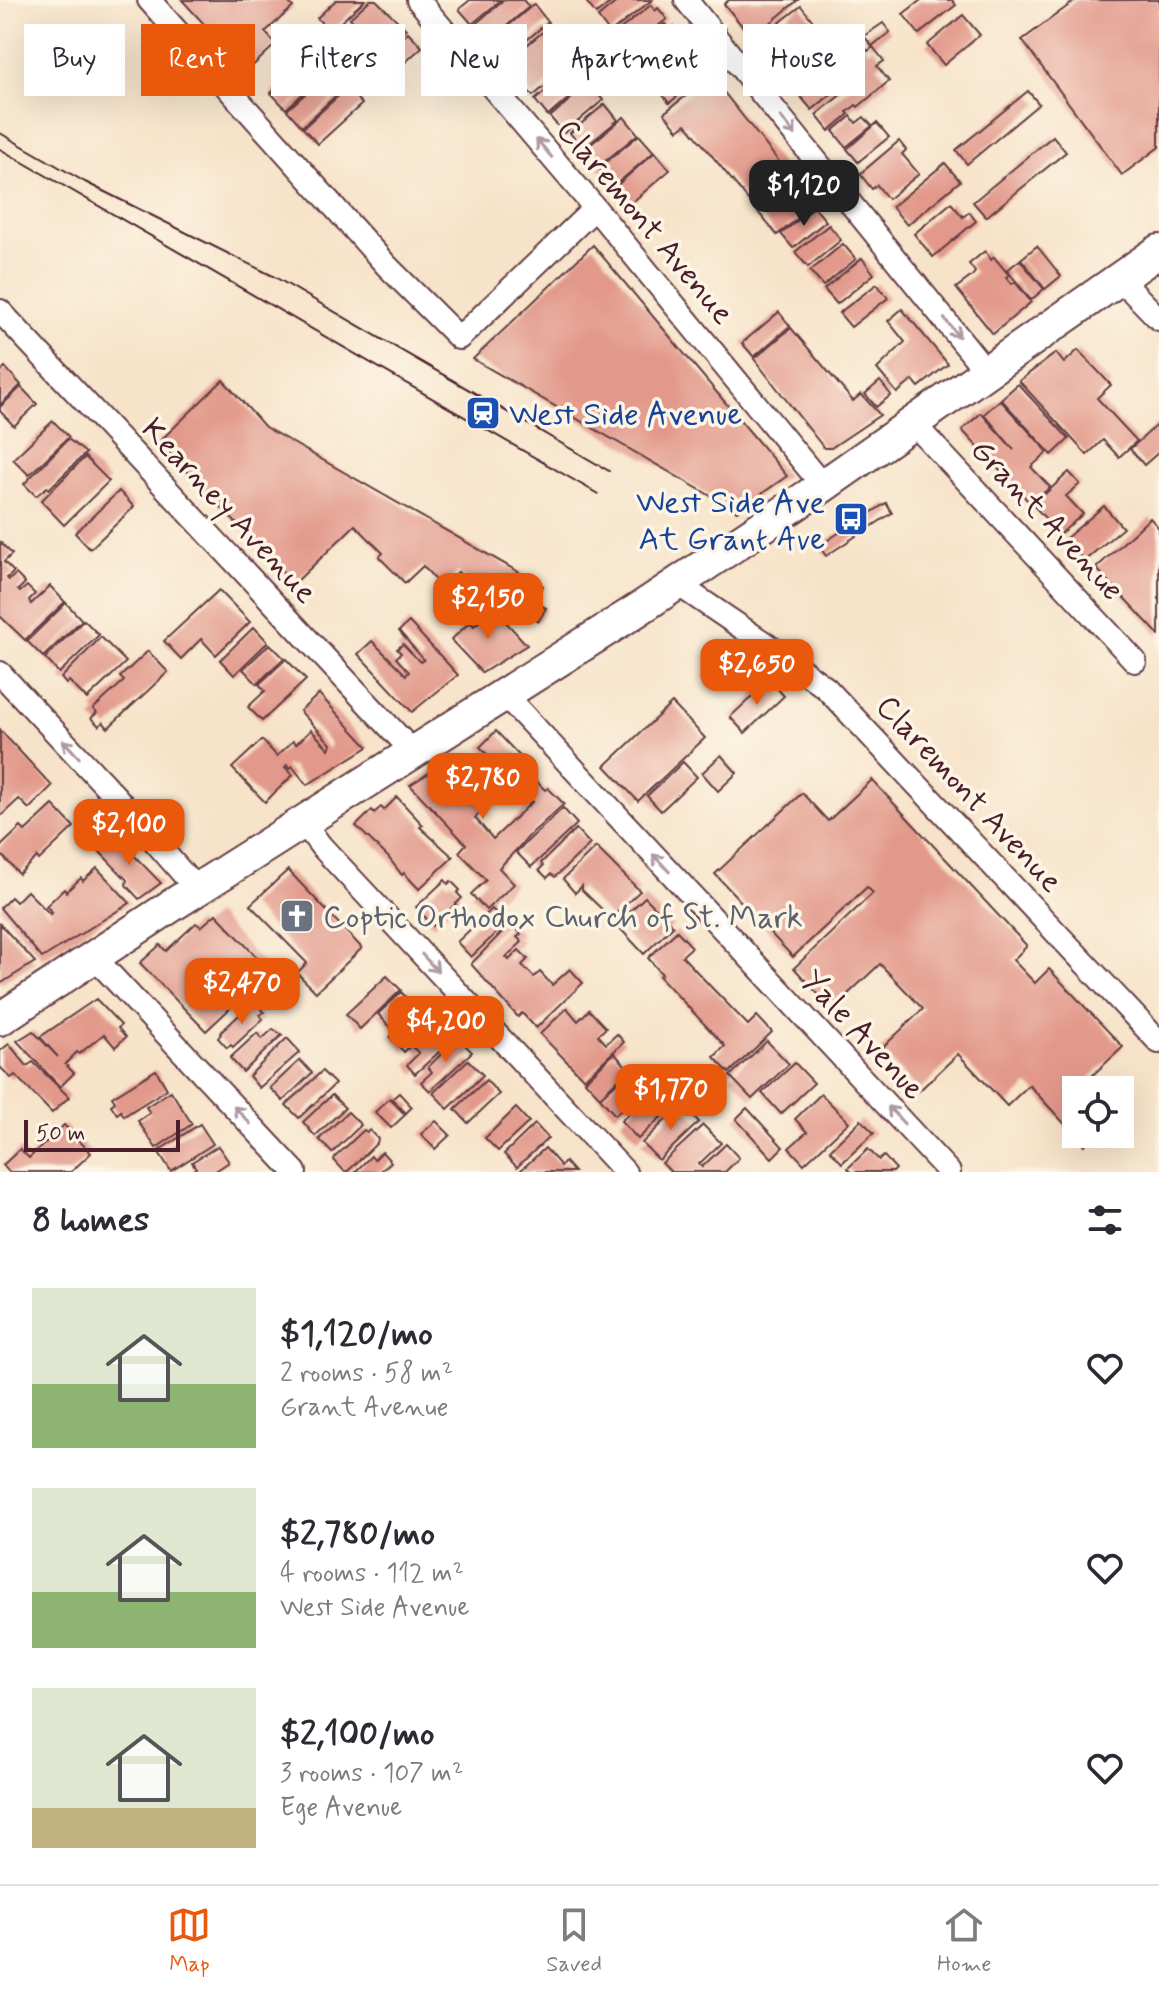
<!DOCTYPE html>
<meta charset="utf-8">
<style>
body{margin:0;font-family:Mynerve,sans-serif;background:#f2f2f3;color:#2b2b33;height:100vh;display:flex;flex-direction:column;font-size:30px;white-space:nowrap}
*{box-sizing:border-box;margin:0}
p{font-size:26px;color:#7c7c81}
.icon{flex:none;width:44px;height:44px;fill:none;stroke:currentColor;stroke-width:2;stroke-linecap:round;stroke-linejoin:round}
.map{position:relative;height:1172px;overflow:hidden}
.side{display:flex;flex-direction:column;background:#fff;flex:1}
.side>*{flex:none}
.top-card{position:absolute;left:24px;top:24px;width:1112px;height:72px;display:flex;gap:16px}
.tools{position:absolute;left:1062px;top:1076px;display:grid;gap:16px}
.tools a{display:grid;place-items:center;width:72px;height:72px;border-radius:0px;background:#fff;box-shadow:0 8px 32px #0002;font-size:40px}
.scale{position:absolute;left:24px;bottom:20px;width:156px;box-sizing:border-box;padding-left:8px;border:4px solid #4a1f2b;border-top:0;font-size:22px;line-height:28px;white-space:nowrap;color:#4a1f2b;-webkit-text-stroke:6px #fcf5e5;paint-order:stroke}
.price{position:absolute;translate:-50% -68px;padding:0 18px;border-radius:16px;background:#ea580c;color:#fff;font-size:26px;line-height:52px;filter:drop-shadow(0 2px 4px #0008)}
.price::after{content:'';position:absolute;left:50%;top:48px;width:24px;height:18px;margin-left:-12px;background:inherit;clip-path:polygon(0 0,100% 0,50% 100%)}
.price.on{background:#222;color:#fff}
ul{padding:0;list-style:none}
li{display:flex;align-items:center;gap:24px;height:200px;padding:0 32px}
li span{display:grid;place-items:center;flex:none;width:224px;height:160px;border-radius:0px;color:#555}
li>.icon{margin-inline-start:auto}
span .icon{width:96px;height:96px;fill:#fffc;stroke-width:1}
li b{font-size:34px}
h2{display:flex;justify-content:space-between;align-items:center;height:96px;padding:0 32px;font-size:34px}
.tag{padding:0 28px;border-radius:0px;background:#fff;box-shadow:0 8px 32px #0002;font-size:28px;line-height:72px}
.tag.on{background:#ea580c;color:#fff}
.tabs{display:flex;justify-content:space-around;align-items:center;height:112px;border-top:2px solid #e1e1e2;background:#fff;font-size:22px;color:#7c7c81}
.tabs a{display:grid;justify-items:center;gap:4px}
.tabs .on{color:#ea580c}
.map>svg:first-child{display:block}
.building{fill:#e2998b}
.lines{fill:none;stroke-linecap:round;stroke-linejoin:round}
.street-casing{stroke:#643c43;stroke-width:26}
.secondary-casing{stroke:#643c43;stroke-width:36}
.street{stroke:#fff;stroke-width:22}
.secondary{stroke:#fff;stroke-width:32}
.tram{stroke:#4a1f2b;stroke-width:2}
.oneway{stroke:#ae9aa0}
.labels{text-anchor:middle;stroke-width:7;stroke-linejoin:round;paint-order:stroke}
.street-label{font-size:32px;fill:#4a1f2b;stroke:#fcf5e5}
.transit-label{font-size:32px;fill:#164399;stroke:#fcf5e5;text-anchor:start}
.worship-label{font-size:32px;fill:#5b616d;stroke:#fcf5e5;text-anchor:start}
</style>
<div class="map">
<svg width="1159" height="1172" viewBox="0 0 1159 1172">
<rect width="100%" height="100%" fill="#fcf5e5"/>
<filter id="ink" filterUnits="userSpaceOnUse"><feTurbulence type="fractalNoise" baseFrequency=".0125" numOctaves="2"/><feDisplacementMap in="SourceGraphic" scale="16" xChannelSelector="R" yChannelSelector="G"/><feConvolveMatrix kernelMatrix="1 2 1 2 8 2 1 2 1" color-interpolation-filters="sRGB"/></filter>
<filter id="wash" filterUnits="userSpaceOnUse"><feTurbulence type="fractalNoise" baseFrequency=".006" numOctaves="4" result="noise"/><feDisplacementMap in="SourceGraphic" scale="32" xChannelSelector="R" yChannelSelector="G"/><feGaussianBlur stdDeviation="1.8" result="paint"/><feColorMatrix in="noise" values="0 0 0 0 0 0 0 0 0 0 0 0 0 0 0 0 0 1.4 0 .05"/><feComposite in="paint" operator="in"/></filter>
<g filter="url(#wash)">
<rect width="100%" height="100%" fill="#f7e3c9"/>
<g id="blocks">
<g class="building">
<polygon points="182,0 286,0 293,7 265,32 276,44 247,71"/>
<polygon points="336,0 365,0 330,32 317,18"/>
<polygon points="370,0 376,0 406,29 361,70 346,54 366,36 350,18"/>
<polygon points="470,0 501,0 472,24 459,9"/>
<polygon points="503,0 523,0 529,7 484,45 470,29"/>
<polygon points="585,0 614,0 596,14"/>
<polygon points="619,0 652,0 610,33 598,17"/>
<polygon points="729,0 798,0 752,38 724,4"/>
<polygon points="921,0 952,0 956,5 919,34 903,14"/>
<polygon points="1076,0 1159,0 1159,147 1122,175 1022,40"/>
<polygon points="534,4 548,22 502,61 488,43"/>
<polygon points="651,5 655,11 658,8 667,19 625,52 613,35"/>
<polygon points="801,6 828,40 784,76 770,60 810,26 768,59 755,42"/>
<polygon points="963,15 980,35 944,65 927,45"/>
<polygon points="883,23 890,32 872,46 864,36"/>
<polygon points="665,24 670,30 674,26 682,37 640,70 627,53"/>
<polygon points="545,30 559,46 564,41 568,46 571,44 577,51 574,53 578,59 533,96 509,70 513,67 508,61"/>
<polygon points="408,32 422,47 377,88 363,72"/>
<polygon points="682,40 694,55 661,81 649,66"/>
<polygon points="830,40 844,57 861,42 868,51 873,47 884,61 877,66 889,81 858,107 856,105 847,112 849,114 829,131 816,115 865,75 860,70 812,110 785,78"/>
<polygon points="315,53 330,69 286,109 271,93"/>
<polygon points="694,58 706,74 669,103 657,87"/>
<polygon points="577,65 590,80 548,116 535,100"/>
<polygon points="331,71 346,86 302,127 287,110"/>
<polygon points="711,76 814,206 777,235 686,124 678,130 664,113"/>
<polygon points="589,83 603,100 564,133 550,117"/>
<polygon points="347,88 362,104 318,144 303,128"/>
<polygon points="1028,91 1039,104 967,164 956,150"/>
<polygon points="605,104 618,120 583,149 570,133"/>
<polygon points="851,116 856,123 864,117 872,126 846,147 833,131"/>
<polygon points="624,117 638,134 598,167 584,150"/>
<polygon points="877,123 889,137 858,162 847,149"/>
<polygon points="639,135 654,152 614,186 599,168"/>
<polygon points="1053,136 1066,152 986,217 973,202"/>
<polygon points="899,141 906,150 902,154 919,174 888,199 877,185 872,189 860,174"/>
<polygon points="655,152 670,170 630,204 615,187"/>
<polygon points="945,163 960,181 907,225 892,207"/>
<polygon points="951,203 963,217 969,212 976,221 933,257 914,234"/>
<polygon points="814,207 826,221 793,248 781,234"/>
<polygon points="829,225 841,240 808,267 795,252"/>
<polygon points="843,244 856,259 823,286 810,271"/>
<polygon points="593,245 787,476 737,511 473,359"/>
<polygon points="1037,246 1061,276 1045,289 1021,259"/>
<polygon points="985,251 991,260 994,257 1009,275 1006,277 1012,284 1015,282 1031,302 993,334 956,288 972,276 975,272 969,264"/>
<polygon points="862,258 874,274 837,304 824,289"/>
<polygon points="1020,260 1044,289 1031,300 1007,270"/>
<polygon points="877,284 888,298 851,327 839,313"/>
<polygon points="902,309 948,364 919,387 913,380 897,393 877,369 905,342 888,321"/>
<polygon points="779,312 790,326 754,357 742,343"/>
<polygon points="791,328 853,401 861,394 880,415 831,448 824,448 754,359"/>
<polygon points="1078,350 1111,385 1097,398 1137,441 1119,457 1103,440 1087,455 1019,381 1056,353 1064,363"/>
<polygon points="5,367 21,385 0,405 0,372"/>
<polygon points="223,380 265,427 543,586 534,602 546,608 538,622 507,589 490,606 458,572 442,587 423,566 405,583 379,557 383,553 355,525 294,584 159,442"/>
<polygon points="880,381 891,395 876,407 865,394"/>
<polygon points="1018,384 1069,439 1052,455 1001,399"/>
<polygon points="21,387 37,404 14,426 0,411 0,407"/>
<polygon points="1000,400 1048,452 1031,467 1050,487 1031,504 962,430 981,413 1014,450 984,414"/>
<polygon points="53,421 69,437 29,475 13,459"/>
<polygon points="1159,423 1159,452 1144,465 1130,449"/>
<polygon points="68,439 86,453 49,489 47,487 36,496 24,484"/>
<polygon points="85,457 109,481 64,525 41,501"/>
<polygon points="1069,472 1080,484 1066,496 1083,514 1060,534 1033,505"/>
<polygon points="119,491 134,507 90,549 75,533"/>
<polygon points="886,503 892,513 863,532 857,522"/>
<polygon points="1104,506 1123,528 1084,561 1065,539"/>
<polygon points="1150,518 1159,528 1159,635 1096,568"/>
<polygon points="849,526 856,536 826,556 819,546"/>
<polygon points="0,542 12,554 4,562 14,572 7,578 9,580 16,574 25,583 18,590 20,592 27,586 35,594 29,600 31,604 50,586 65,602 25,640 0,616"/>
<polygon points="219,590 250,622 216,655 201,639 181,659 164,641"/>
<polygon points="66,603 82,620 43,657 27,641"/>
<polygon points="493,608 527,645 482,673 451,640 470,622 474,626"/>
<polygon points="84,620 99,635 59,673 45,658"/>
<polygon points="409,622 458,675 412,712 358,654 372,641 406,675 409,672 396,658 401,653 397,649 403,644 420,662 424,660 399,631"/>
<polygon points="254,627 268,642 234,675 220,660"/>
<polygon points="101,637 126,662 87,699 69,681 66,684 61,678"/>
<polygon points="270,644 284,658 257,684 243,669"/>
<polygon points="148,651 168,672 108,728 103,722 99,726 91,718 97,713 93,709 124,681 120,677"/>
<polygon points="286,659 306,680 262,721 248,707 265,691 259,684"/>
<polygon points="770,680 784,696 745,733 730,717"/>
<polygon points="319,694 368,747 307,785 292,766 290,768 287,765 285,767 293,775 265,802 232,768 262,740 277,756 293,741 296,744 311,730 329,749 331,744 300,711"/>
<polygon points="672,703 705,738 638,801 605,766"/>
<polygon points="0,730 52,786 29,809 19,799 0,817"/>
<polygon points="496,731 530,767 514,782 480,747"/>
<polygon points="721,755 737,773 718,791 702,773"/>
<polygon points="456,756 496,798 475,818 493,839 532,802 519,790 532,777 545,790 548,788 564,804 533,832 499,868 514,884 486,910 471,894 486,880 459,852 466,844 410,785"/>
<polygon points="683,762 697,777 661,811 647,796"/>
<polygon points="872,780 1027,946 1013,960 1035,983 1049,969 1123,1047 1081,1086 1084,1090 1076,1090 1076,1134 1096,1134 1084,1145 1029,1085 1007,1106 958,1054 919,1091 880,1050 923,1009 880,964 832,1009 794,968 873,893 867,887 793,957 715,874 802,793 828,821"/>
<polygon points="397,797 423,825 420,827 453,857 419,889 404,873 402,875 388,857 356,826 372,810 374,813 381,807 384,810"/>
<polygon points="53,805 74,827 39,860 37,857 19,874 0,853 0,847 21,827 25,831"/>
<polygon points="563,808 577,824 531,867 516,852"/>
<polygon points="576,829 590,844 555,877 551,874 547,878 539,870 543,866 541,863"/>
<polygon points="113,834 161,883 139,899 126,885 127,880 97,849"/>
<polygon points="596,847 640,891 611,918 582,890 582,886 575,893 563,879"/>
<polygon points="97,868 130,903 42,958 0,908 11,897 16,902 27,891 50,914 52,912 46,906 64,889 66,892 81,878 83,881"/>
<polygon points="288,870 362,948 316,992 297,973 307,963 250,905"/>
<polygon points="445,880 448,884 451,881 460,890 457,893 462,898 433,926 416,907"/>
<polygon points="645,897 673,926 644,954 616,924"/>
<polygon points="492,909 506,924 471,957 457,942"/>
<polygon points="216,914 270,971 206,1031 140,963 160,945 166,951 196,923 201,927"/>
<polygon points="511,923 521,934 517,937 522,942 506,957 509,960 519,950 528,959 522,965 534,977 540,972 552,985 570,969 583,983 536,1028 522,1013 518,1017 471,964"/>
<polygon points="0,924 35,962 0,984"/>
<polygon points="677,931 692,947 682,956 713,989 748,1025 757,1016 772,1032 729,1073 714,1057 725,1046 659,976 662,974 648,958"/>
<polygon points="387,976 401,990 360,1029 346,1014"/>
<polygon points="401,992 415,1007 392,1029 378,1014"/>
<polygon points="96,999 121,1025 118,1028 126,1037 115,1047 104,1034 79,1054 77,1052 65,1064 74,1073 60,1087 17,1041 33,1031 58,1057 40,1037"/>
<polygon points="254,1001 264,1012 260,1015 263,1019 233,1047 231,1045 227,1048 218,1038 221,1034 220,1033"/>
<polygon points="424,1006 437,1020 404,1052 390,1037"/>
<polygon points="567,1008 578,1021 589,1010 606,1028 598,1035 606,1044 617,1034 624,1042 584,1079 540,1034"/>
<polygon points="436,1025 451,1041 415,1074 407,1065 419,1053 412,1047"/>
<polygon points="273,1029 282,1035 243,1072 230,1058 257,1033 262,1039"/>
<polygon points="287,1038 300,1052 259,1088 249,1076"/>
<polygon points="458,1038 472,1052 430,1091 421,1082 432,1072 428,1067"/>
<polygon points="767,1041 789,1064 752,1099 730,1076"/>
<polygon points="9,1044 27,1066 33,1062 69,1097 52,1113 15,1075 11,1078 0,1067 0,1051"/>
<polygon points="614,1053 629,1069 600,1097 585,1081"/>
<polygon points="300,1060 312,1073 283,1101 270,1088"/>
<polygon points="468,1060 483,1075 448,1109 433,1093"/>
<polygon points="795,1063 814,1083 781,1114 762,1093"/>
<polygon points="156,1070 167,1089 124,1116 121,1111 117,1114 111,1105 115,1102 112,1097"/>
<polygon points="322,1071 335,1084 299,1118 286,1105"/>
<polygon points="627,1073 643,1090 615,1115 600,1098"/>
<polygon points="486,1080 499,1094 468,1123 455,1109"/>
<polygon points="662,1082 679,1100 638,1139 621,1121"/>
<polygon points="171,1091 192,1124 156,1148 138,1121 150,1113 146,1107"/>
<polygon points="399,1093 412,1107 406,1113 392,1099"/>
<polygon points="821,1094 849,1122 804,1164 789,1148 807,1132 795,1119"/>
<polygon points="332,1095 345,1108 315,1136 303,1122"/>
<polygon points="390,1098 405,1115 391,1128 375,1112"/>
<polygon points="682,1104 699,1122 659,1160 642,1143"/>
<polygon points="516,1108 529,1122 498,1151 485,1138"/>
<polygon points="747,1108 783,1147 772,1158 736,1119"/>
<polygon points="348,1112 361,1125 332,1153 319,1139"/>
<polygon points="861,1120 874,1133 842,1163 830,1150"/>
<polygon points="436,1121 450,1135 435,1149 421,1134"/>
<polygon points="200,1124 213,1144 171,1171 158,1151"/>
<polygon points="535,1124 548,1138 517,1167 504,1154"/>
<polygon points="64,1125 91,1153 71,1172 9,1172 3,1165 20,1149 29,1158"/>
<polygon points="703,1125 721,1143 699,1164 702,1167 726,1144 739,1158 725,1172 671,1172 662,1163"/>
<polygon points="364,1130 367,1132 369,1130 378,1139 377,1143 348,1171 344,1171 334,1160 335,1157"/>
<polygon points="218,1146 229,1162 214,1172 190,1172 196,1168 192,1162"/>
<polygon points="545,1148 561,1166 565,1162 574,1172 519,1172"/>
<polygon points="868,1149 879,1160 884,1156 896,1169 893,1172 851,1172 848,1168"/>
<polygon points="382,1152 391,1162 380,1172 355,1172 371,1156 374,1160"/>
</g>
</g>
</g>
<g filter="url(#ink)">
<use href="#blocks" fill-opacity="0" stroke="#643c43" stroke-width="2"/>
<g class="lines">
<g class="street-casing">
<g id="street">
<polyline points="149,0 387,266 459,338 595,208"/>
<polyline points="418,0 595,208 823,486"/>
<polyline points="686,0 986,371"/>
<polyline points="1120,279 1159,319"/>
<polyline points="0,311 413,752"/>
<polyline points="912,422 1135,661"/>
<polyline points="676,583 776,651 826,688 1159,1042"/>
<polyline points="0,673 116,797 198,891"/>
<polyline points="504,694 949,1172"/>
<polyline points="303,822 321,846 625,1172"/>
<polyline points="94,957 295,1172"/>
</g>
</g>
<g class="secondary-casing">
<polyline id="secondary" points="0,1019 174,904 639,609 823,486 1159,251"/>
</g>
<use href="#street" class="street"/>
<use href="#secondary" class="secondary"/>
<g class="tram">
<polyline points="0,133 85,182 273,276 609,471"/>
<polyline points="0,149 598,494"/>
</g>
</g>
<defs><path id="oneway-shaft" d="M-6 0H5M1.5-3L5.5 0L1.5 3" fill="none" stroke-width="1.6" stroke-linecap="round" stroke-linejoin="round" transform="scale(2)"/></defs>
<g class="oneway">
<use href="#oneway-shaft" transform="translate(788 126) rotate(51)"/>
<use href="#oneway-shaft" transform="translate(544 148) rotate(-130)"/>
<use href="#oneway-shaft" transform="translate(952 328) rotate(51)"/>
<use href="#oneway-shaft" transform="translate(71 749) rotate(-133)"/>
<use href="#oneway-shaft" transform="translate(661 863) rotate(-133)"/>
<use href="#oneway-shaft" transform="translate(430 963) rotate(47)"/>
<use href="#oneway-shaft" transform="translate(242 1115) rotate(-133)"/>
<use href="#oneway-shaft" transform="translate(896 1115) rotate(-133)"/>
</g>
</g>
<defs>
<g id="station-square" transform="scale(1.8)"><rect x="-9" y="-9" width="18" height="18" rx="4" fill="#1a4fb4" stroke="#fcf5e5"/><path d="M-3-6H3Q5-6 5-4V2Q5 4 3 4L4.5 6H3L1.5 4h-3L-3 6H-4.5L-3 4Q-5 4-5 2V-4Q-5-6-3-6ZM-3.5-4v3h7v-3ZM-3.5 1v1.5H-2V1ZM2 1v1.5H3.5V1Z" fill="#fff"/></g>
<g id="bus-square" transform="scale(1.8)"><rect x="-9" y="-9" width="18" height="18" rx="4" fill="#1a4fb4" stroke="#fcf5e5"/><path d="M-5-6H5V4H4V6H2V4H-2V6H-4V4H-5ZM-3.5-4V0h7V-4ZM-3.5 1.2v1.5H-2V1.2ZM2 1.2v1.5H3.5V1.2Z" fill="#fff"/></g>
<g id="church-square" transform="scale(1.8)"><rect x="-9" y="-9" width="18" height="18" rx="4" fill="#6b7280" stroke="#fcf5e5"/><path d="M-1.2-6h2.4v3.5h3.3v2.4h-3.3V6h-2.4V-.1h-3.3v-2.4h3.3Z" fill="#fff"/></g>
</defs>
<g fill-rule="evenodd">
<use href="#station-square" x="483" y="413"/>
<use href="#bus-square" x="851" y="519"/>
<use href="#church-square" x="297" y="916"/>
</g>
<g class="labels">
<g class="street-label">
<text transform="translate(646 221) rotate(50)" y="11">Claremont Avenue</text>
<text transform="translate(230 510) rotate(47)" y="11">Kearney Avenue</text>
<text transform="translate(1048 519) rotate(47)" y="11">Grant Avenue</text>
<text transform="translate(970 793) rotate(47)" y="11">Claremont Avenue</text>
<text transform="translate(864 1034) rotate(47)" y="11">Yale Avenue</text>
</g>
<g class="transit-label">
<text x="509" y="424">West Side Avenue</text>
<text x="825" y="512" text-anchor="end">West Side Ave<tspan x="825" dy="37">At Grant Ave</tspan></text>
</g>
<g class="worship-label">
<text x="323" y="927">Coptic Orthodox Church of St. Mark</text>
</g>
</g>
</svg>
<div class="tools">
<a><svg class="icon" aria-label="locate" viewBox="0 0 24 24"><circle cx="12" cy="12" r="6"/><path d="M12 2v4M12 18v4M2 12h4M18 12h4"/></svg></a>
</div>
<div class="scale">50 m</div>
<b class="price on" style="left:804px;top:228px">$1,120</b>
<b class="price" style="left:488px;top:641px">$2,150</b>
<b class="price" style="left:757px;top:707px">$2,650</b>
<b class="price" style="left:483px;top:821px">$2,780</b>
<b class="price" style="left:129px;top:867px">$2,100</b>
<b class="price" style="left:242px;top:1026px">$2,470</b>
<b class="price" style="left:446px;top:1064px">$4,200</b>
<b class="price" style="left:671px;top:1132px">$1,770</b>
<div class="top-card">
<a class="tag">Buy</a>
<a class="tag on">Rent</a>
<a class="tag">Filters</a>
<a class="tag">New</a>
<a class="tag">Apartment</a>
<a class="tag">House</a>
</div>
</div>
<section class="side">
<h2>8 homes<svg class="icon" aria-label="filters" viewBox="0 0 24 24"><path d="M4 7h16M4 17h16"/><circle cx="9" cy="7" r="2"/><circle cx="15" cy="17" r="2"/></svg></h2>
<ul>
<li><span style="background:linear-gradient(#dfe7d0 60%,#8fb573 0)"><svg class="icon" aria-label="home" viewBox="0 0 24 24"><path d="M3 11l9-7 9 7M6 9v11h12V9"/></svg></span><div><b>$1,120/mo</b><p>2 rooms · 58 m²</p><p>Grant Avenue</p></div><svg class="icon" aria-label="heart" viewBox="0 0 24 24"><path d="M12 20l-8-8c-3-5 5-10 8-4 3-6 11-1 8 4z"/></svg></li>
<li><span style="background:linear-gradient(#dfe7d0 65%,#8fb573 0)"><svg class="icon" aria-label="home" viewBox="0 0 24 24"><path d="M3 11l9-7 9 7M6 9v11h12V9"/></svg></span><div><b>$2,780/mo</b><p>4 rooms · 112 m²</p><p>West Side Avenue</p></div><svg class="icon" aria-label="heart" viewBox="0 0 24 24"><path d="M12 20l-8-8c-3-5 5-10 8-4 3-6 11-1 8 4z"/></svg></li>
<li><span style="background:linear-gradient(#dfe7d0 75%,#c2b280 0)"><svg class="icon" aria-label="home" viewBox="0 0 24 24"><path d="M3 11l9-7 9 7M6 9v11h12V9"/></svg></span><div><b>$2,100/mo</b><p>3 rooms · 107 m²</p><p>Ege Avenue</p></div><svg class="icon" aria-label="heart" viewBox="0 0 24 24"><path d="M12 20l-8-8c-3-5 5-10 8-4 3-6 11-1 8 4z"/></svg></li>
</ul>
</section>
<nav class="tabs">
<a class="on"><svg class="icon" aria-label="map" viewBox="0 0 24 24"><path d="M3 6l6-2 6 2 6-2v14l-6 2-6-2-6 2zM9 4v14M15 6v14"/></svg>Map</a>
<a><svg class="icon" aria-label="saved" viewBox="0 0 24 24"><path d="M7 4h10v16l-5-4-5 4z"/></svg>Saved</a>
<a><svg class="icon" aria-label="home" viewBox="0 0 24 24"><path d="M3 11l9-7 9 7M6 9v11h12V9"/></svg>Home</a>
</nav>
